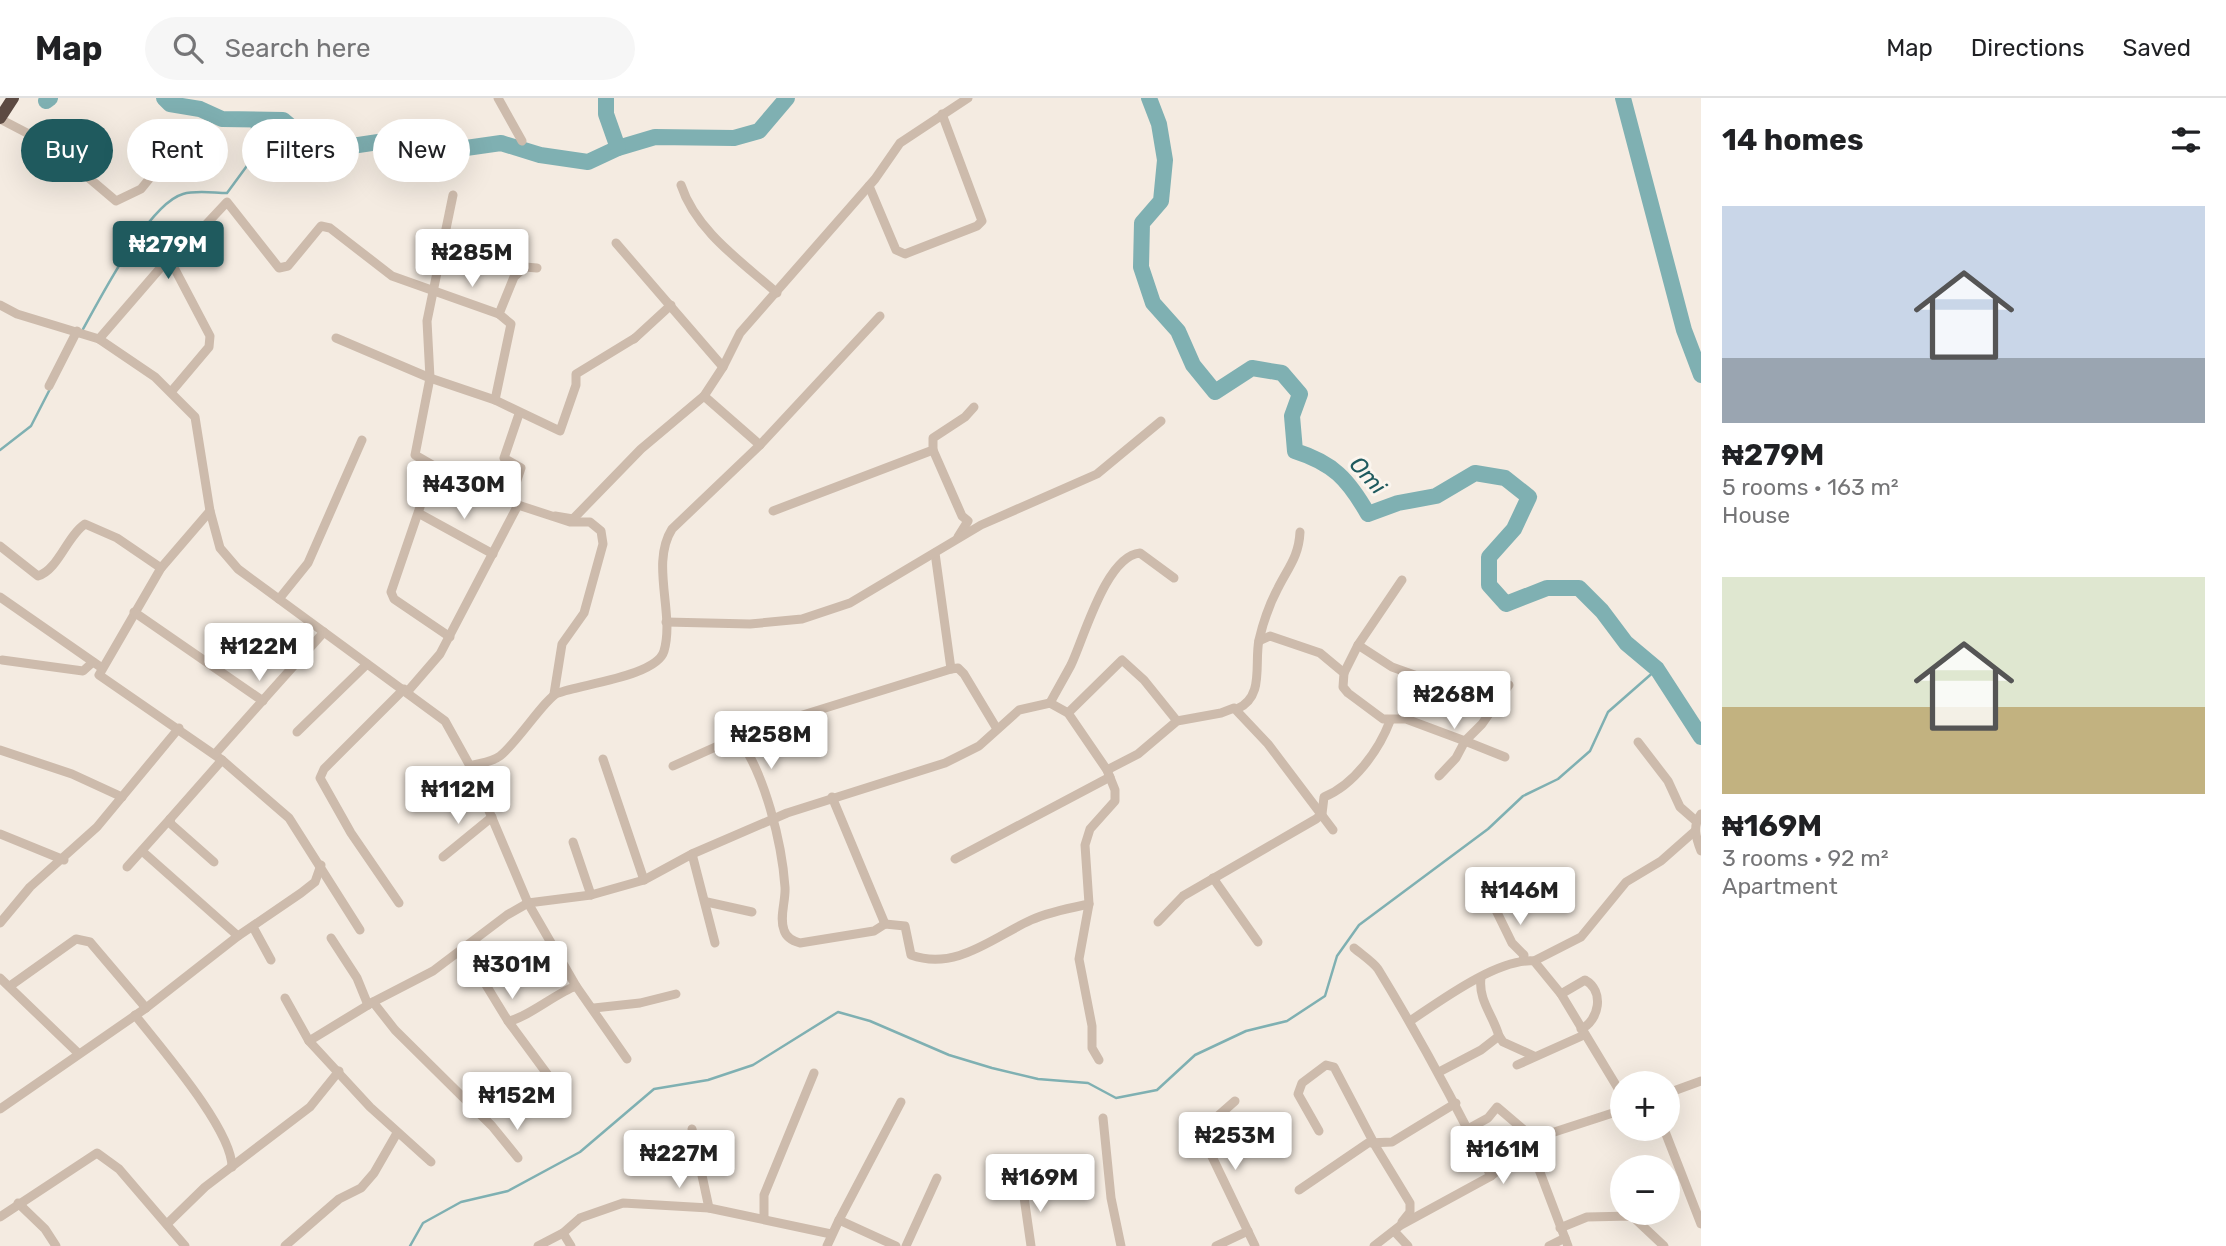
<!DOCTYPE html>
<meta charset="utf-8">
<style>
body{margin:0;font-family:Rubik,sans-serif;background:#f6f6f6;color:#202124;height:100vh;display:flex;flex-direction:column;font-size:26px;white-space:nowrap}
*{box-sizing:border-box;margin:0}
p{font-size:23px;color:#757577}
.icon{flex:none;width:38px;height:38px;fill:none;stroke:currentColor;stroke-width:2;stroke-linecap:round;stroke-linejoin:round}
.map{position:relative;flex:1;overflow:hidden}
.sheet{display:flex;flex-direction:column;background:#fff;width:525px}
.sheet>*{flex:none}
.top-card{position:absolute;left:21px;top:21px;width:665px;height:63px;display:flex;gap:14px}
.tools{position:absolute;left:1610px;top:973px;display:grid;gap:14px}
.tools a{display:grid;place-items:center;width:70px;height:70px;border-radius:50%;background:#fff;box-shadow:0 7px 28px #0002;font-size:35px}
.price{position:absolute;translate:-50% -60px;padding:0 16px;border-radius:7px;background:#fff;color:#222;font-size:23px;line-height:46px;filter:drop-shadow(0 2px 4px #0008)}
.price::after{content:'';position:absolute;left:50%;top:42px;width:21px;height:16px;margin-left:-10px;background:inherit;clip-path:polygon(0 0,100% 0,50% 100%)}
.price.current{background:#1f5a5e;color:#fff}
ul{padding:0;list-style:none}
li{display:grid;align-content:center;gap:14px;height:371px;padding:0 21px}
li span{display:grid;place-items:center;height:217px;border-radius:0px;color:#555}
li>.icon{margin-inline-start:auto}
span .icon{width:126px;height:126px;fill:#fffc;stroke-width:1}
li b{font-size:30px}
h2{display:flex;justify-content:space-between;align-items:center;height:84px;padding:0 21px;font-size:30px}
.chip{padding:0 24px;border-radius:32px;background:#fff;box-shadow:0 7px 28px #0002;font-size:24px;line-height:63px}
.chip.current{background:#1f5a5e;color:#fff}
header{display:flex;align-items:center;gap:42px;box-sizing:border-box;height:98px;padding:0 35px;background:#fff;border-bottom:2px solid #e0e0e0}
header strong{font-size:33px}
nav{display:flex;gap:38px;margin-inline-start:auto;font-size:24px}
.search{width:490px;height:63px;background:#f6f6f6;display:flex;align-items:center;gap:18px;box-sizing:border-box;padding:0 24px;border-radius:38px;color:#757577;font-size:26px}
main{display:flex;flex:1;min-height:0}
.map>svg:first-child{display:block}
.lines{fill:none;stroke-linecap:round;stroke-linejoin:round}
.stream{stroke:#7fb0b2;stroke-width:2.5}
.river{stroke:#7fb0b2;stroke-width:16}
.minor{stroke:#cdbbac;stroke-width:9}
.highway{stroke:#5c4a42;stroke-width:12}
.labels{text-anchor:middle;stroke-width:6;stroke-linejoin:round;paint-order:stroke}
.water-label{font-size:23px;font-style:italic;fill:#1f5a5e;stroke:#fbf5ee}
</style>
<header>
<strong>Map</strong>
<div class="search"><svg class="icon" aria-label="search" viewBox="0 0 24 24"><circle cx="10" cy="10" r="6"/><path d="M15 15l6 6"/></svg>Search here</div>
<nav><a>Map</a><a>Directions</a><a>Saved</a></nav>
</header>
<main>
<div class="map">
<svg width="1701" height="1148" viewBox="0 0 1701 1148">
<rect width="100%" height="100%" fill="#f4ebe1"/>
<g class="lines">
<g class="stream">
<path d="M 82,233 C 100,201 148,106 183,96 C 196,92 214,95 227,95 L 252,61 L 252,21"/>
<polyline points="0,352 31,328 50,291"/>
<polyline points="410,1148 423,1125 461,1104 508,1093 580,1054 654,991 708,982 753,967 838,914 870,923 949,957 992,970 1038,981 1088,985 1116,1000 1157,992 1195,957 1246,933 1287,923 1325,898 1337,858 1359,827 1488,731 1523,698 1558,681 1590,653 1608,614 1657,571"/>
</g>
<g class="river">
<polyline points="164,0 170,6 200,11 222,21 283,22 308,43 345,49 385,43 417,57 501,45 540,57 588,64 618,50 655,39 734,40 759,33 787,0"/>
<polyline points="606,0 606,16 618,50"/>
<path d="M 1149,0 L 1159,26 L 1165,62 L 1161,103 L 1142,125 L 1141,169 L 1153,205 L 1178,233 L 1193,267 L 1215,294 L 1252,270 L 1282,275 L 1300,296 L 1292,318 L 1295,353 C 1333,365 1348,381 1368,416 L 1398,405 L 1436,398 L 1475,375 L 1505,380 L 1529,399 L 1514,431 L 1489,459 L 1489,487 L 1506,506 L 1547,490 L 1579,490 L 1602,513 L 1626,545 L 1657,571 L 1701,639"/>
<polyline points="1623,0 1684,232 1701,277"/>
<polyline points="46,3 50,0"/>
</g>
<g class="minor">
<polyline points="498,0 522,43"/>
<polyline points="0,21 50,47 116,103 141,91 163,64"/>
<path d="M 681,87 C 696,133 742,164 777,195"/>
<polyline points="869,88 896,152 905,156 977,128 982,123 942,16"/>
<polyline points="616,145 723,269"/>
<polyline points="169,160 210,238 209,249 171,294"/>
<polyline points="0,207 17,216 99,241 155,279 195,319 210,413 220,450 238,471 445,623 470,668 528,805 576,888 627,961"/>
<polyline points="336,240 430,280 495,302 560,333 576,287 576,276 635,240"/>
<polyline points="99,241 169,160 198,135 227,104 279,170 288,168 321,128 330,130 392,178 499,216"/>
<polyline points="634,241 671,207"/>
<polyline points="49,288 77,233"/>
<polyline points="704,298 760,347"/>
<polyline points="495,302 511,226 499,216 514,179 525,169 537,170"/>
<polyline points="933,352 962,418 968,423 958,439"/>
<polyline points="518,407 512,397 521,370 504,360 519,316"/>
<polyline points="210,413 161,470 99,577 222,662 289,720 360,832"/>
<polyline points="773,413 933,352 933,340 965,319 974,309"/>
<polyline points="420,416 493,456"/>
<polyline points="555,418 573,421 641,351 704,298 723,269 740,235 875,81 900,45 968,0"/>
<path d="M 0,448 L 38,478 C 58,472 67,438 85,426 L 117,440 L 161,470"/>
<polyline points="935,455 951,571"/>
<polyline points="0,499 102,570"/>
<polyline points="279,501 308,465 362,342"/>
<polyline points="134,514 263,603"/>
<polyline points="666,524 750,526 802,521 850,505 981,427 1097,376 1161,323"/>
<polyline points="450,539 394,501 391,494 434,368 415,357 430,280 427,223 453,97"/>
<polyline points="1259,543 1270,538 1320,555 1344,575 1343,589 1348,595 1383,621 1406,621 1465,643 1456,660 1439,678"/>
<polyline points="1358,547 1392,569 1420,579"/>
<polyline points="2,562 83,573 93,564"/>
<polyline points="1344,575 1358,547 1402,482"/>
<polyline points="408,593 440,556 518,407 570,424 590,424 601,433 603,446 584,515 562,546 554,596"/>
<path d="M 1050,605 C 1057,592 1064,580 1071,567 C 1084,540 1106,458 1140,455 L 1174,480"/>
<path d="M 1237,611 C 1265,599 1254,565 1259,542 C 1263,525 1270,505 1278,490 C 1288,470 1299,458 1300,434"/>
<polyline points="1068,615 1122,562 1144,582 1177,623"/>
<polyline points="297,634 367,566"/>
<path d="M 738,640 C 765,675 782,746 785,789 C 786,803 779,819 784,832 C 786,839 793,843 800,845 L 874,833 L 885,826 L 905,828 L 911,857 C 956,873 992,840 1031,822 C 1049,814 1070,810 1089,806"/>
<polyline points="1638,644 1668,683 1680,709 1696,723"/>
<polyline points="0,652 72,676 122,699"/>
<polyline points="215,656 324,534"/>
<polyline points="1505,659 1465,643 1482,626 1509,587"/>
<polyline points="603,661 644,782"/>
<path d="M 470,668 C 480,665 492,664 500,658 C 517,645 546,599 558,595 C 582,586 657,578 664,553 C 675,515 650,466 672,431 L 760,347 L 880,218"/>
<polyline points="673,668 751,633 951,571 958,570 964,576 997,631"/>
<polyline points="1107,672 1138,656 1177,623 1221,615 1234,610 1268,646 1333,732"/>
<polyline points="832,699 885,826"/>
<path d="M 1701,716 C 1692,728 1696,740 1701,753"/>
<polyline points="0,736 64,762"/>
<polyline points="573,744 591,797"/>
<polyline points="142,753 238,838"/>
<polyline points="692,756 715,845"/>
<polyline points="443,759 492,719"/>
<polyline points="955,761 1110,679"/>
<polyline points="214,764 171,726 170,721 222,662"/>
<polyline points="127,769 170,721"/>
<polyline points="1213,780 1258,844"/>
<polyline points="1489,798 1512,845 1524,857 1523,862"/>
<polyline points="707,804 752,814"/>
<polyline points="399,805 351,735 320,680 324,671 404,591"/>
<path d="M 1158,824 L 1183,798 L 1316,721 L 1322,716 L 1324,699 C 1354,687 1379,652 1390,623"/>
<polyline points="0,825 30,789 97,729 179,630"/>
<polyline points="253,829 271,862"/>
<polyline points="331,840 357,880 368,907"/>
<path d="M 1354,850 C 1361,856 1373,864 1378,871 C 1419,938 1456,1007 1491,1078"/>
<path d="M 464,851 L 508,923 C 524,922 556,895 576,888"/>
<polyline points="1534,863 1581,839 1626,784 1661,763 1695,733"/>
<polyline points="0,880 78,955"/>
<polyline points="10,888 76,841 90,844 146,910"/>
<path d="M 1561,896 L 1585,882 C 1605,893 1599,923 1581,931"/>
<polyline points="285,900 309,943 370,1009 431,1064"/>
<polyline points="373,904 395,932 492,1028 518,1060"/>
<polyline points="594,910 640,905 676,896"/>
<path d="M 135,917 C 160,949 232,1031 232,1069"/>
<polyline points="508,923 556,988"/>
<path d="M 1410,923 C 1440,903 1498,860 1534,863 L 1561,896 L 1622,997"/>
<polyline points="1499,938 1503,944 1534,958"/>
<polyline points="309,943 373,904 433,873 507,817 528,805 591,797 644,782 692,756 787,715 945,665 979,648 1019,612 1050,605 1068,615 1107,672 1115,692 1115,703 1090,731 1085,747 1089,806 1079,861 1092,928 1092,950 1099,962"/>
<polyline points="1517,967 1584,937"/>
<path d="M 1439,974 L 1481,952 L 1499,938 C 1493,917 1478,902 1481,880"/>
<polyline points="1668,995 1701,983"/>
<polyline points="1235,1003 1202,1032 1205,1044 1255,1148"/>
<polyline points="0,1011 146,910 238,838 301,795 315,784 321,767"/>
<polyline points="1103,1020 1111,1100 1121,1148"/>
<polyline points="692,1031 709,1110"/>
<polyline points="1468,1031 1488,1020 1497,1009 1524,1032 1568,1148"/>
<polyline points="1664,1031 1701,1126"/>
<polyline points="1319,1033 1298,996 1302,985 1326,967 1334,969 1376,1049 1410,1105 1410,1114 1402,1124"/>
<polyline points="1299,1092 1368,1045 1392,1044 1456,1005"/>
<polyline points="18,1105 45,1131 56,1148"/>
<polyline points="0,1119 97,1055 119,1071 185,1148"/>
<polyline points="764,1121 764,1097 814,975"/>
<polyline points="839,1122 901,1004"/>
<polyline points="167,1126 205,1089 310,1009 339,973"/>
<polyline points="1560,1130 1587,1119 1632,1118 1664,1148"/>
<polyline points="1394,1133 1408,1148"/>
<polyline points="563,1135 571,1148"/>
<polyline points="285,1148 339,1101 361,1090 374,1075 397,1035"/>
<polyline points="538,1148 563,1135 580,1120 623,1105 709,1110 831,1136"/>
<polyline points="827,1148 839,1122 896,1148"/>
<polyline points="906,1148 937,1080"/>
<polyline points="1031,1148 1024,1099 1027,1094 1059,1091"/>
<polyline points="1216,1148 1248,1133"/>
<polyline points="1374,1148 1401,1127 1491,1078 1542,1038 1622,1012"/>
<polyline points="1549,1148 1565,1140"/>
</g>
<polyline class="highway" points="0,20 13,0"/>
</g>
<g class="labels">
<g class="water-label">
<text transform="translate(1368 377) rotate(48)" y="8">Omi</text>
</g>
</g>
</svg>
<div class="tools">
<a>+</a>
<a>−</a>
</div>
<b class="price current" style="left:168px;top:183px">₦279M</b>
<b class="price" style="left:472px;top:191px">₦285M</b>
<b class="price" style="left:464px;top:423px">₦430M</b>
<b class="price" style="left:259px;top:585px">₦122M</b>
<b class="price" style="left:1454px;top:633px">₦268M</b>
<b class="price" style="left:771px;top:673px">₦258M</b>
<b class="price" style="left:458px;top:728px">₦112M</b>
<b class="price" style="left:1520px;top:829px">₦146M</b>
<b class="price" style="left:512px;top:903px">₦301M</b>
<b class="price" style="left:517px;top:1034px">₦152M</b>
<b class="price" style="left:1235px;top:1074px">₦253M</b>
<b class="price" style="left:1503px;top:1088px">₦161M</b>
<b class="price" style="left:679px;top:1092px">₦227M</b>
<b class="price" style="left:1040px;top:1116px">₦169M</b>
<div class="top-card">
<a class="chip current">Buy</a>
<a class="chip">Rent</a>
<a class="chip">Filters</a>
<a class="chip">New</a>
</div>
</div>
<section class="sheet">
<h2>14 homes<svg class="icon" aria-label="filters" viewBox="0 0 24 24"><path d="M4 7h16M4 17h16"/><circle cx="9" cy="7" r="2"/><circle cx="15" cy="17" r="2"/></svg></h2>
<ul>
<li><span style="background:linear-gradient(#c9d6e8 70%,#9aa5b1 0)"><svg class="icon" aria-label="home" viewBox="0 0 24 24"><path d="M3 11l9-7 9 7M6 9v11h12V9"/></svg></span><div><b>₦279M</b><p>5 rooms · 163 m²</p><p>House</p></div></li>
<li><span style="background:linear-gradient(#dfe7d0 60%,#c2b280 0)"><svg class="icon" aria-label="home" viewBox="0 0 24 24"><path d="M3 11l9-7 9 7M6 9v11h12V9"/></svg></span><div><b>₦169M</b><p>3 rooms · 92 m²</p><p>Apartment</p></div></li>
</ul>
</section>
</main>
